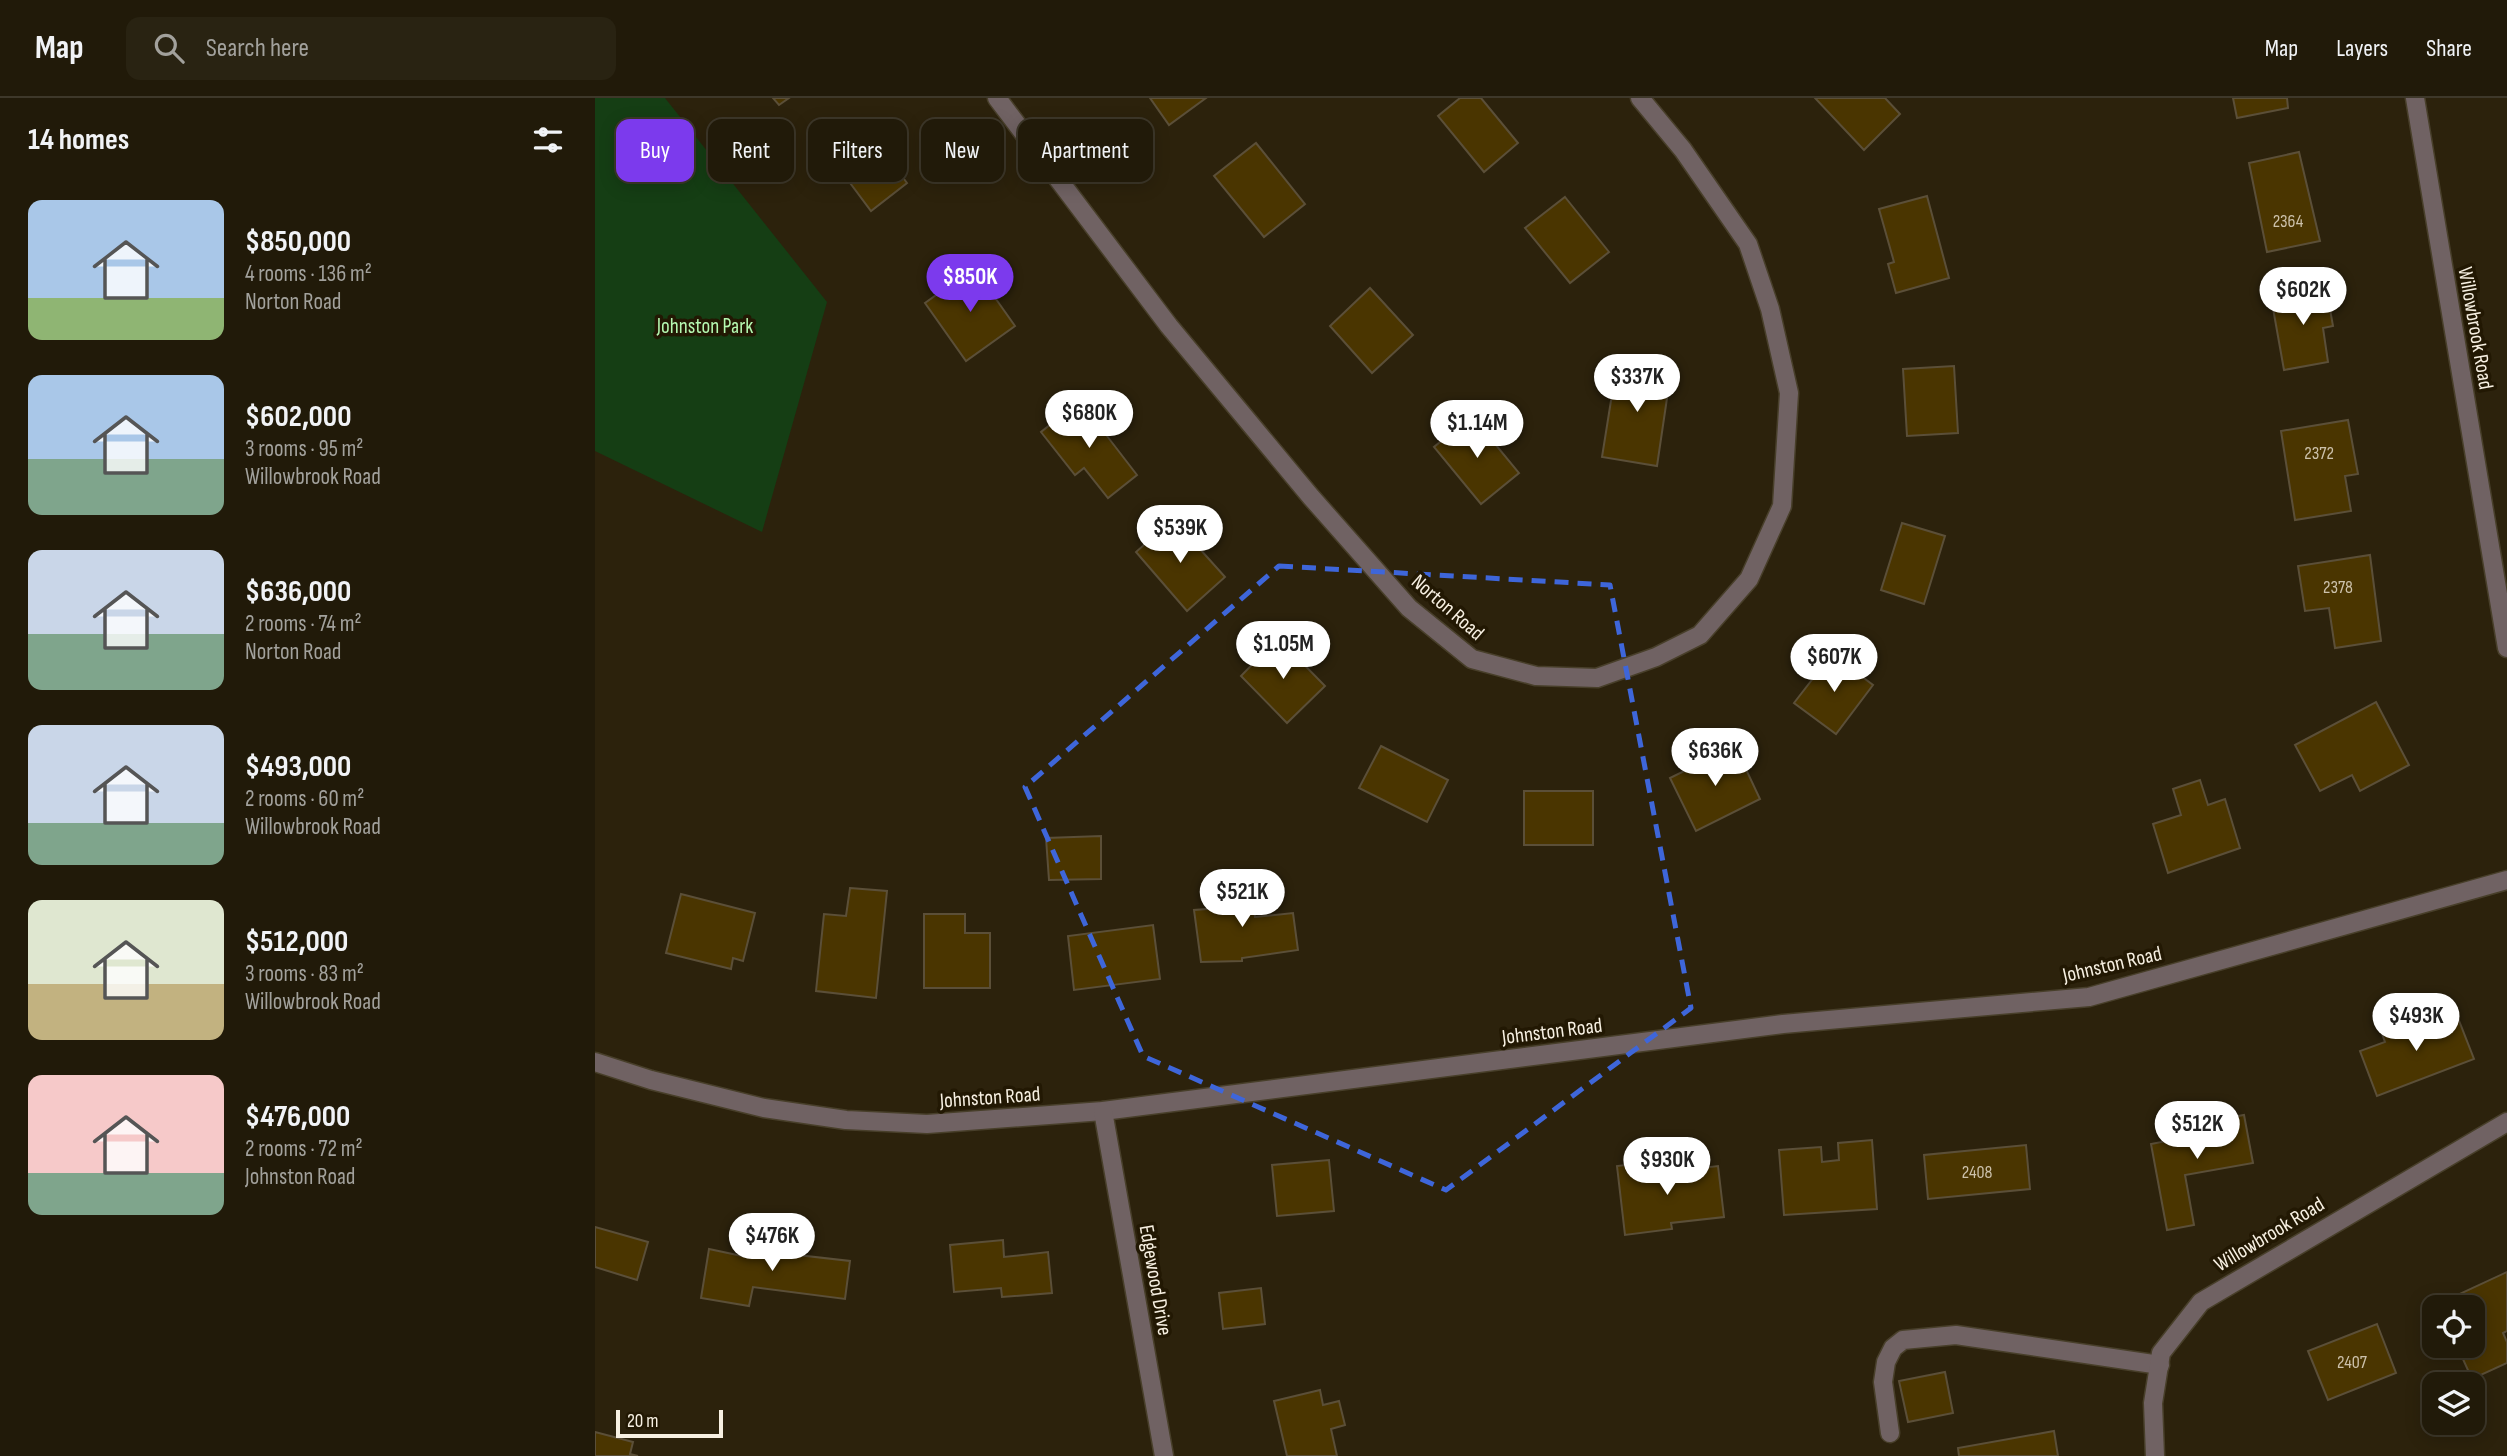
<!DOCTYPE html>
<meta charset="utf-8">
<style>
body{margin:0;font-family:"Sofia Sans Condensed",sans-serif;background:#292312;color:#f1f3f6;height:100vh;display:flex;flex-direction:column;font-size:26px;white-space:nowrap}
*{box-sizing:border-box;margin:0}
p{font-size:23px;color:#a2a19c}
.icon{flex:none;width:38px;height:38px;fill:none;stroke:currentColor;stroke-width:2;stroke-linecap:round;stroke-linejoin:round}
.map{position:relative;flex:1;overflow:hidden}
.sheet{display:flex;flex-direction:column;background:#211a09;width:595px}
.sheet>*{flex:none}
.top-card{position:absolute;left:21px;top:21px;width:665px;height:63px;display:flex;gap:14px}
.tools{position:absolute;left:1827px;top:1197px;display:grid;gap:14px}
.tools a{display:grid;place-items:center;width:63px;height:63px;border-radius:14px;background:#211a09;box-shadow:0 4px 18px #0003,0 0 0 2px #3e382a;font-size:35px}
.scale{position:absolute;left:21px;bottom:18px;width:107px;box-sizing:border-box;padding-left:7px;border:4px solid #f7f0e2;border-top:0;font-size:19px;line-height:24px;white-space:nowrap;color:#f7f0e2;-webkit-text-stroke:5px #221803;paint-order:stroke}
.price{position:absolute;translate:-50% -60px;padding:0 16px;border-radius:24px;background:#fff;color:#222;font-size:23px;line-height:46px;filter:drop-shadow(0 2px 4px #0008)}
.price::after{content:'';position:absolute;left:50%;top:42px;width:21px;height:16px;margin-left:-10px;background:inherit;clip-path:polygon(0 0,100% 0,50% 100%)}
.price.current{background:#7c3aed;color:#fff}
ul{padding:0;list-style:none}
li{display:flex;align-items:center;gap:21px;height:175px;padding:0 28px}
li span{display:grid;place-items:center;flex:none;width:196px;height:140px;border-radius:14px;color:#555}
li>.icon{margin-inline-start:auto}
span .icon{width:84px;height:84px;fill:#fffc;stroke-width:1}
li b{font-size:30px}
h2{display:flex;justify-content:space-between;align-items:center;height:84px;padding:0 28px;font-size:30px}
.tag{padding:0 24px;border-radius:14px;background:#211a09;box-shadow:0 4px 18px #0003,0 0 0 2px #3e382a;font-size:24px;line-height:63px}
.tag.current{background:#7c3aed;color:#fff}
header{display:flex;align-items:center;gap:42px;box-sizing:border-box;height:98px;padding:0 35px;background:#211a09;border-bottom:2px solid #3e382a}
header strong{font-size:33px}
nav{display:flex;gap:38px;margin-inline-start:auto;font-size:24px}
.search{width:490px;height:63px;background:#292312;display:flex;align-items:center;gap:18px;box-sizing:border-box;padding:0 24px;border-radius:14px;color:#a2a19c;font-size:26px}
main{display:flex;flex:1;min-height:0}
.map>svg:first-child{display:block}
.green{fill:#153e14}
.building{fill:#4a3500;stroke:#5b4f38;stroke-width:2}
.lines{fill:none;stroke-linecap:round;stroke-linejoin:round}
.minor-casing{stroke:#483f2a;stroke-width:21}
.minor{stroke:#706263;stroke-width:18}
.marked{fill:none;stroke:#3e66da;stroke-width:5;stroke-dasharray:14 9;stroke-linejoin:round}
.labels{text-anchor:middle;stroke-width:7;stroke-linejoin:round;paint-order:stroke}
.number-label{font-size:18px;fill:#ccc1aa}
.park-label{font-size:21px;fill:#b5f9b1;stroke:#221803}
.street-label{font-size:21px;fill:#f7f0e2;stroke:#221803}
</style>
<header>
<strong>Map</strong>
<div class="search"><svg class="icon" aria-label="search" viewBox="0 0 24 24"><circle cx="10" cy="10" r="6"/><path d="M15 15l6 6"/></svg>Search here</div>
<nav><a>Map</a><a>Layers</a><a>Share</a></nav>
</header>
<main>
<section class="sheet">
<h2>14 homes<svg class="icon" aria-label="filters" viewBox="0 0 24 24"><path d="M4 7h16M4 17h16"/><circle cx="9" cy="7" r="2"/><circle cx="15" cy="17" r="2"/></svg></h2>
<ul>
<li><span style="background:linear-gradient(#a9c7e8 70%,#8fb573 0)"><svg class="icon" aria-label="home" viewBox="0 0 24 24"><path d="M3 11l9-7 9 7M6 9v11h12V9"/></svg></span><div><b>$850,000</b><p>4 rooms · 136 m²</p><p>Norton Road</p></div></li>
<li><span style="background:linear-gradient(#a9c7e8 60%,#7fa58c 0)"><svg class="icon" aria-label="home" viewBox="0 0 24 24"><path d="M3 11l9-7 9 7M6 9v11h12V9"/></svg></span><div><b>$602,000</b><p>3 rooms · 95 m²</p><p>Willowbrook Road</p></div></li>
<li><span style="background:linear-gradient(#c9d6e8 60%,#7fa58c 0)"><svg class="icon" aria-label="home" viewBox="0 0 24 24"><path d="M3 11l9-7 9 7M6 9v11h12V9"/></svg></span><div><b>$636,000</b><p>2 rooms · 74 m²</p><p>Norton Road</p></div></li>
<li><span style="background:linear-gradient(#c9d6e8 70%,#7fa58c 0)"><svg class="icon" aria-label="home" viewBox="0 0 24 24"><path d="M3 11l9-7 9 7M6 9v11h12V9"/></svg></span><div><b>$493,000</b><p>2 rooms · 60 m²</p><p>Willowbrook Road</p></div></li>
<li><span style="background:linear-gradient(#dfe7d0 60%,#c2b280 0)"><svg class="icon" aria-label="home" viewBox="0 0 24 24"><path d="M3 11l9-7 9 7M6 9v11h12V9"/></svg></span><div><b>$512,000</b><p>3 rooms · 83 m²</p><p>Willowbrook Road</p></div></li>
<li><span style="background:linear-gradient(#f6c9c9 70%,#7fa58c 0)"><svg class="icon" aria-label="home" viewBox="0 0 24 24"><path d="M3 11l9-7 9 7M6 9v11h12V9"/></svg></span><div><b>$476,000</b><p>2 rooms · 72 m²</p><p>Johnston Road</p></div></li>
</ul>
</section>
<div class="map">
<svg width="1912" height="1358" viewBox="0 0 1912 1358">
<rect width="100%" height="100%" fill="#2c220c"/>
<polygon class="green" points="0,0 70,0 232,204 167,434 0,353"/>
<g class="building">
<polygon points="178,0 194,0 184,7"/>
<polygon points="555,0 611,0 574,27"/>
<polygon points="865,0 886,0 923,45 889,74 843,18"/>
<polygon points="1220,0 1290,0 1305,16 1269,52"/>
<polygon points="1638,0 1692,0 1693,10 1642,20"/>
<polygon points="269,27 312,85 276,113 232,54"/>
<polygon points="661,45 710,106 669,139 619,78"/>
<polygon points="1704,54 1725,143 1672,154 1654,65"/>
<polygon points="1332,98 1354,180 1301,195 1293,166 1299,164 1284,111"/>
<polygon points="970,99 1014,154 975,185 930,130"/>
<polygon points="379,170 420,228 371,263 330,205"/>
<polygon points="1731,189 1738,228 1728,230 1733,264 1689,272 1676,199"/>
<polygon points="775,190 818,237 777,275 735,228"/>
<polygon points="1022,265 1076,273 1062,368 1007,359"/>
<polygon points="1359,268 1363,335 1312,338 1308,271"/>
<polygon points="485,303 542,377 513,400 489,370 480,377 446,334"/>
<polygon points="877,318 924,375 886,406 839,349"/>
<polygon points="1753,322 1763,376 1750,378 1756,413 1700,422 1686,333"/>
<polygon points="578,421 630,479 592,513 541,454"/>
<polygon points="1307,425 1350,438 1329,506 1286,492"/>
<polygon points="1775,457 1786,543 1740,550 1734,510 1710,513 1703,468"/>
<polygon points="683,540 730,588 692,625 646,578"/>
<polygon points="1237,556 1278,587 1241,636 1199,605"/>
<polygon points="1781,604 1814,667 1765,693 1757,677 1725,693 1700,647"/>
<polygon points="786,648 853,682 832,724 764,690"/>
<polygon points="1140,648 1165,701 1101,733 1075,680"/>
<polygon points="1605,682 1613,707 1630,701 1645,750 1573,775 1558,726 1586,717 1578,691"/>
<rect x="929" y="693" width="69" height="54"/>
<polygon points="506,738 506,781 454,782 451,740"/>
<polygon points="656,787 660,819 698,815 703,852 647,860 647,863 606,864 599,812 625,810 623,792"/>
<polygon points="255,790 292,793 281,900 221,893 229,816 251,818"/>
<polygon points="86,796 160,815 148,863 138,860 136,871 71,855"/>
<polygon points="329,816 370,816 370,835 395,835 395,890 329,890"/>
<polygon points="558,827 565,881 479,892 473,838"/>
<polygon points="1861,915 1879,961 1782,998 1765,953 1790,944 1785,930 1810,921 1815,933"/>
<polygon points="1649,1017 1658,1065 1590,1077 1599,1127 1572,1132 1556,1046 1582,1041 1580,1029"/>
<polygon points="1277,1042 1282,1111 1189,1117 1184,1052 1226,1049 1227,1064 1244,1062 1243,1045"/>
<polygon points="1431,1047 1435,1091 1333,1101 1329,1057"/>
<polygon points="734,1062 739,1113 682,1118 677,1067"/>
<polygon points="1062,1063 1064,1075 1123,1068 1129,1119 1076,1125 1077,1131 1030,1137 1022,1068"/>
<polygon points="0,1129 53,1144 42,1182 0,1169"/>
<polygon points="149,1142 204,1148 203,1157 255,1163 250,1201 158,1189 154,1208 106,1200 114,1151 147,1158"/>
<polygon points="408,1142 409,1159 453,1154 457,1195 407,1199 406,1190 359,1194 355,1147"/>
<polygon points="1912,1174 1912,1233 1908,1235 1912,1244 1912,1265 1877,1281 1862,1248 1878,1248 1878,1209 1844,1209 1843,1206"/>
<polygon points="666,1190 670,1226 628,1231 624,1195"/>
<polygon points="1782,1226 1801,1275 1733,1302 1713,1253"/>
<polygon points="1350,1274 1358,1315 1313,1324 1304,1283"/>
<polygon points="725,1292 728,1307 744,1303 750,1327 736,1331 742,1358 692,1358 679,1303"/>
<polygon points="1459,1333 1463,1358 1364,1358 1363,1350"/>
<polygon points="0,1334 38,1344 35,1356 43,1358 0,1358"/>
</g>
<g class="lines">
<g class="minor-casing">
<g id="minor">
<polyline points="402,0 574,228 716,399 814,510 877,561 941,578 1002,580 1061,559 1105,537 1154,481 1187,408 1194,295 1175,211 1153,146 1088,52 1045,0"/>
<polyline points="1820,0 1912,550"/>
<polyline points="0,964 56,982 169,1010 251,1022 332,1026 508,1013 1188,926 1494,899 1912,782"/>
<polyline points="508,1013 569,1358"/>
<polyline points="1295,1335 1288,1284 1291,1264 1298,1250 1308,1242 1361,1237 1565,1267"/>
<polyline points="1560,1358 1558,1305 1566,1255 1606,1204 1912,1024"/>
</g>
</g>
<use href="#minor" class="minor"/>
</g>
<path class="marked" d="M 684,468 L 1015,487 L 1096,910 L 851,1092 L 548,958 L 430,689 Z"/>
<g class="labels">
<g class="number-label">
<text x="1693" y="129">2364</text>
<text x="1724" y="361">2372</text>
<text x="1743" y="495">2378</text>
<text x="1382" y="1080">2408</text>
<text x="1757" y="1270">2407</text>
</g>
<g class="park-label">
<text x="110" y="235">Johnston Park</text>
</g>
<g class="street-label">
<text transform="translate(1881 230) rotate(80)" y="7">Willowbrook Road</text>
<text transform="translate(853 509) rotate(41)" y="7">Norton Road</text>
<text transform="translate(1517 866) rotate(-13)" y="7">Johnston Road</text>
<text transform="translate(957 933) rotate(-7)" y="7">Johnston Road</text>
<text transform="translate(395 999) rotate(-4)" y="7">Johnston Road</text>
<text transform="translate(1674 1136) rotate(-31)" y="7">Willowbrook Road</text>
<text transform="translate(561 1182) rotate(80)" y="7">Edgewood Drive</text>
</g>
</g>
</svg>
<div class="tools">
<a><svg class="icon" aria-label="locate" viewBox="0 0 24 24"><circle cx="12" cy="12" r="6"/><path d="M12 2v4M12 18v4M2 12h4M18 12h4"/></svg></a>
<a><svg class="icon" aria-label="layers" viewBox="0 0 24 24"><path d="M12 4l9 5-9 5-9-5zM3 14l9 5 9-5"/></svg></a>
</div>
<div class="scale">20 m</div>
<b class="price current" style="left:375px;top:216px">$850K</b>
<b class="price" style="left:1708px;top:229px">$602K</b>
<b class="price" style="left:1042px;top:316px">$337K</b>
<b class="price" style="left:494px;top:352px">$680K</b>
<b class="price" style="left:882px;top:362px">$1.14M</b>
<b class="price" style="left:585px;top:467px">$539K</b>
<b class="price" style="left:688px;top:583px">$1.05M</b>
<b class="price" style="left:1239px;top:596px">$607K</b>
<b class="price" style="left:1120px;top:690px">$636K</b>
<b class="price" style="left:647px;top:831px">$521K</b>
<b class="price" style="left:1821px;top:955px">$493K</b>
<b class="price" style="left:1602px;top:1063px">$512K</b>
<b class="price" style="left:1072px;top:1099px">$930K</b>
<b class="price" style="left:177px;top:1175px">$476K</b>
<div class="top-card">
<a class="tag current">Buy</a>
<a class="tag">Rent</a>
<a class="tag">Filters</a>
<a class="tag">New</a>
<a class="tag">Apartment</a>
</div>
</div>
</main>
